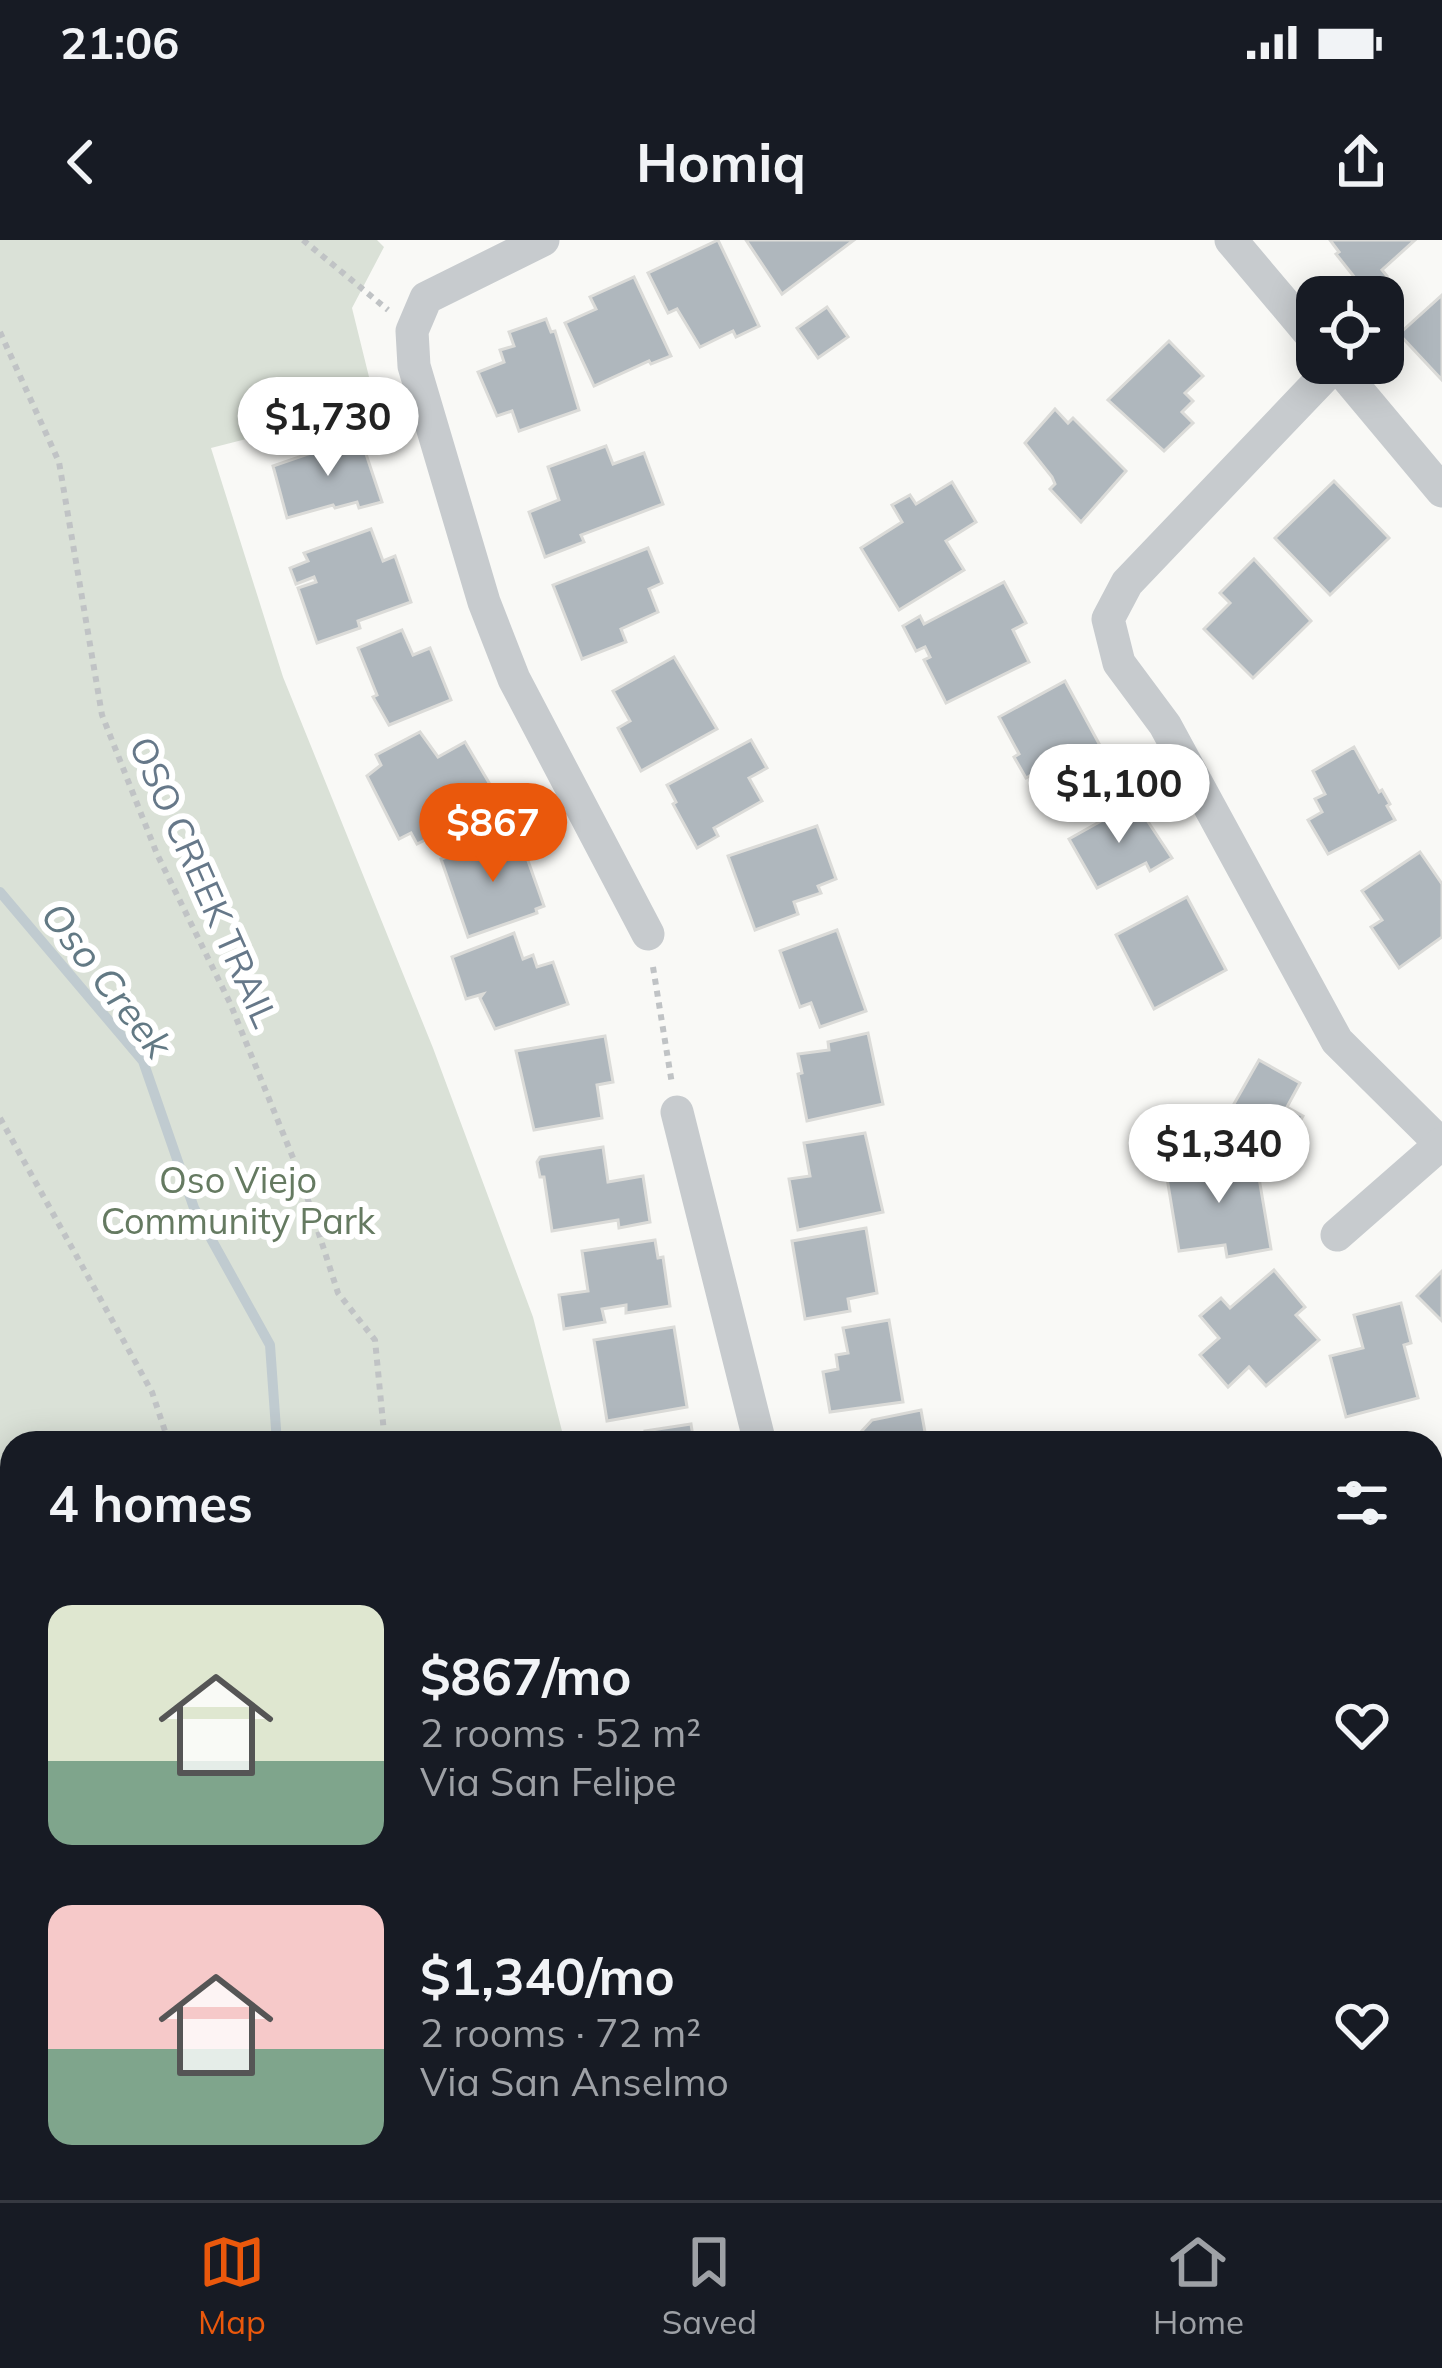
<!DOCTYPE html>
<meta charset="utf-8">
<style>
body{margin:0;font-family:Mulish,sans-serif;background:#20242c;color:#f1f3f6;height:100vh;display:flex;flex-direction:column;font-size:45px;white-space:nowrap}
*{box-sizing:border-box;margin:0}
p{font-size:39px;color:#9ea1a6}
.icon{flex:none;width:66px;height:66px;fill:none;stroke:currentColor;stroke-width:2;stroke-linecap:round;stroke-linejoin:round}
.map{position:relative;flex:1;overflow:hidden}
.side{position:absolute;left:0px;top:1191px;width:1443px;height:771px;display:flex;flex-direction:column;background:#171b24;border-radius:36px 36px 0 0;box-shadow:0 6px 30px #0003}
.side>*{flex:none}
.fabs{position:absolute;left:1296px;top:36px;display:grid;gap:24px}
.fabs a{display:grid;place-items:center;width:108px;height:108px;border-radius:24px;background:#171b24;box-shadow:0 6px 30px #0003;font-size:60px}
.price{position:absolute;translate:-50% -102px;padding:0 27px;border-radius:42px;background:#fff;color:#222;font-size:39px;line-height:78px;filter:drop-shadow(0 3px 6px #0008)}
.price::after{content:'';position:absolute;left:50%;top:72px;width:36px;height:27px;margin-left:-18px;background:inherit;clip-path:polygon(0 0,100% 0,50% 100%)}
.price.current{background:#ea580c;color:#fff}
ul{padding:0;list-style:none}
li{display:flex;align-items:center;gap:36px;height:300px;padding:0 48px}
li span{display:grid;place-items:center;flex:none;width:336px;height:240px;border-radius:24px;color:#555}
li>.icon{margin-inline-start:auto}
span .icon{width:144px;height:144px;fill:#fffc;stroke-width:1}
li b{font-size:51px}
h2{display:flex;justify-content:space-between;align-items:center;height:144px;padding:0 48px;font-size:51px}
.status{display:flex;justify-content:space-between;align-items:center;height:84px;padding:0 60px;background:#171b24;direction:ltr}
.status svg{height:33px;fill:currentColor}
header{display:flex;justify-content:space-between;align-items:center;height:156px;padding:0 48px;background:#171b24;font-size:54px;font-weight:700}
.menu{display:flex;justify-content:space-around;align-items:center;height:168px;border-top:3px solid #363941;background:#171b24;font-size:33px;color:#9ea1a6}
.menu a{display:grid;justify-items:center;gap:6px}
.menu .current{color:#ea580c}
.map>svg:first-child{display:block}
.green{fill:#dae1d7}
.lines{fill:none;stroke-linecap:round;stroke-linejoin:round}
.stream{stroke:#c0cbd0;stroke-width:10}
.building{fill:#afb7bd;stroke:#dbdbd8;stroke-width:3}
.path{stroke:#c0c3c5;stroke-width:6;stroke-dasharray:6 6;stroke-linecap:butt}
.street{stroke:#c7cbce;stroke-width:33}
.labels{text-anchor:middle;stroke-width:12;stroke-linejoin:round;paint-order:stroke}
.street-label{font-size:36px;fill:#667889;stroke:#fff}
.park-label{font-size:36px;fill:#657a61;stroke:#fff}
.water-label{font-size:39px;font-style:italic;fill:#627984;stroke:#fff}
</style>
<div class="status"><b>21:06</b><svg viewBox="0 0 49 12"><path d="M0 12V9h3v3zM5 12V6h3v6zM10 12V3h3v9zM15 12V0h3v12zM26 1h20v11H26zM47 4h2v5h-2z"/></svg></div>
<header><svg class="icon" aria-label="back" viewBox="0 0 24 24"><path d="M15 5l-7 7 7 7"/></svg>Homiq<svg class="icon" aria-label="share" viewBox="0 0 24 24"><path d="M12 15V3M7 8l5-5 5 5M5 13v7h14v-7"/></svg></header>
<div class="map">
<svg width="1442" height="1960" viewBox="0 0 1442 1960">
<rect width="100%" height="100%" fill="#f9f9f6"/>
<polygon class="green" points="0,0 377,0 384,7 352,68 371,145 353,172 211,208 283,437 433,808 533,1077 565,1203 12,1203 12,1950 664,1950 667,1960 0,1960"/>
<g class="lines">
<g class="stream">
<polyline points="0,652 143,821 194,968 270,1105 277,1203"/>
<polyline points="315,1950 318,1960"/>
</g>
</g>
<g class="building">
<polygon points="718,0 759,86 736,97 733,91 700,107 677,69 668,73 648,33"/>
<polygon points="746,0 854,0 782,54"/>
<polygon points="1330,0 1415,0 1382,30 1387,36 1367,53 1336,14 1339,12"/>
<polygon points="634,37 671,116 651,124 649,121 594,146 565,83 596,69 590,57"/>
<polygon points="1442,55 1442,140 1399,94"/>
<polygon points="827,67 848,97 818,118 797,88"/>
<polygon points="546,79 551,92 555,91 579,170 519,191 512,171 497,176 478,132 504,122 500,110 514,106 509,92"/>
<polygon points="1169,101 1203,136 1185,153 1193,161 1182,172 1193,183 1164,211 1108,160"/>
<polygon points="1055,169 1068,183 1073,178 1126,231 1081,282 1050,249 1055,244 1052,237 1025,203"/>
<polygon points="360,196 382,262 359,268 357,262 335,268 333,265 287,278 273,226"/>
<polygon points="606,206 613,224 644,213 663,264 581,295 584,302 545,317 529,272 559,260 548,227"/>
<polygon points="1334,241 1389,298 1330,355 1275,298"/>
<polygon points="952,242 976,282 946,301 964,330 899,370 861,308 902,282 892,265 910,255 916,264"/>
<polygon points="371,289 383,321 395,316 411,362 358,381 360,388 317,403 298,348 316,342 314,337 296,344 290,328 308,321 304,313"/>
<polygon points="648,308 662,343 649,349 658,372 621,389 626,402 582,419 553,345"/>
<polygon points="1254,319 1311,381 1253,438 1204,389 1230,363 1220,353"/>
<polygon points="1004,342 1026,383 1013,390 1029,422 946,463 924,420 930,417 925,407 916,411 903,386 920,376 924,384"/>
<polygon points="402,390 413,415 430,408 451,460 389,485 373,457 377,455 358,408"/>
<polygon points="674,417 717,489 641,531 618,488 630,481 613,451"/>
<polygon points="1065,441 1103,511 1062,533 1056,521 1026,538 1014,517 1019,514 999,477"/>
<polygon points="420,492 438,517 465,502 498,558 461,577 456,570 435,581 441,592 417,604 411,593 399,599 367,536 381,525 376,515"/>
<polygon points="751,500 767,528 749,538 762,561 714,588 718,596 697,608 673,564 676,562 667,545"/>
<polygon points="1354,507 1379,552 1382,550 1390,564 1387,566 1395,580 1328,614 1308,580 1322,572 1315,559 1325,554 1313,531"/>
<polygon points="1135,562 1172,618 1150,631 1146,623 1097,648 1069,599"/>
<polygon points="817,586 836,639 818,646 821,653 794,662 798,674 755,690 728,616"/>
<polygon points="512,595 514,600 520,598 544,666 536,669 537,673 468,697 441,619"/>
<polygon points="1420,612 1442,644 1442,697 1399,728 1371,687 1382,680 1362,651"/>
<polygon points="1187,657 1226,730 1154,769 1116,695"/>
<polygon points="837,690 866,771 820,787 811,763 800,767 780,711"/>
<polygon points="514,693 523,719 533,715 537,727 553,722 568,764 495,789 480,758 483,754 466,759 452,717"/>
<polygon points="868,793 883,864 807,881 798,834 802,833 798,814 829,810 828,802"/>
<polygon points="605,796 613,842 597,845 602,878 534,890 516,811"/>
<polygon points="1259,820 1300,843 1287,867 1303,876 1276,925 1218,892"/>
<polygon points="865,893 883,972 798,990 789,939 810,936 804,903"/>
<polygon points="1207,904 1249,924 1250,934 1258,932 1271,1009 1227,1017 1225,1005 1179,1011 1167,938 1188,934"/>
<polygon points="603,907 608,942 643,936 650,982 619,988 618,980 552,991 544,937 540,937 537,922 540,917"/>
<polygon points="866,988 877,1053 848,1059 850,1071 805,1079 792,1001"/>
<polygon points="655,1000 658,1018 663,1017 670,1066 626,1073 626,1065 602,1069 605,1082 564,1089 559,1055 588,1051 582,1011"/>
<polygon points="1274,1030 1305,1067 1296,1075 1319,1100 1266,1146 1249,1127 1228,1147 1200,1115 1219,1098 1200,1076 1221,1058 1230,1068"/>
<polygon points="1442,1031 1442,1081 1417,1056"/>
<polygon points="1401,1063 1411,1103 1404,1105 1418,1158 1346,1177 1330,1116 1363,1108 1354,1075"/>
<polygon points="889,1080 903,1162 830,1172 823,1132 838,1129 836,1115 848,1113 843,1088"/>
<polygon points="674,1087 687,1167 607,1181 594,1100"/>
<polygon points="921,1170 927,1203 863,1203 861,1192 872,1180"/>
<polygon points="691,1184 694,1203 647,1203 645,1191"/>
<polygon points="736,1950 806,1950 808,1960 721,1960 720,1954"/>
</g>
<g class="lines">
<g class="path">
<polyline points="303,0 388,70"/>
<polyline points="0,92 59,222 102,475 157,614 230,763 300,935 338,1053 375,1100 385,1203"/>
<polyline points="653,727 672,844"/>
<polyline points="0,878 152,1152 169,1203"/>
<path d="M 0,1672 C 9,1718 3,1764 12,1810"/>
<polyline points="53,1950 58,1960"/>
<polyline points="224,1950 229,1960"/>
<polyline points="455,1950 458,1960"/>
</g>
<g class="street">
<polyline points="543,0 426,58 412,91 414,126 484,362 514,439 648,694"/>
<polyline points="1231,0 1317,102"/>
<polyline points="1335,123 1442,251"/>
<polyline points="1336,124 1127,343 1108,379 1119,423 1165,485 1337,801 1442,905"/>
<polyline points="677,872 760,1203"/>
<polyline points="1337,995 1441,904"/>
<polyline points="1431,1490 1442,1487"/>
<polyline points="877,1950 880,1960"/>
</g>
</g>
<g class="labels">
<g class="street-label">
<text transform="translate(204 642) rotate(66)" y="13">OSO CREEK TRAIL</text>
</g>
<g class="park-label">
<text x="238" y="953">Oso Viejo<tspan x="238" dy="41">Community Park</tspan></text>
</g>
<g class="water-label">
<text transform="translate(107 740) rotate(52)" y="14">Oso Creek</text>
</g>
</g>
</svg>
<div class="fabs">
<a><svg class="icon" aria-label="locate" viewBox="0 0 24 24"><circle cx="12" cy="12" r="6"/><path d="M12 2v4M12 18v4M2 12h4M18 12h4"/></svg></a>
</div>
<b class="price" style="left:328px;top:239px">$1,730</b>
<b class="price" style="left:1119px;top:606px">$1,100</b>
<b class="price current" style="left:493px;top:645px">$867</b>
<b class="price" style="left:1219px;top:966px">$1,340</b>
<section class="side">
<h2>4 homes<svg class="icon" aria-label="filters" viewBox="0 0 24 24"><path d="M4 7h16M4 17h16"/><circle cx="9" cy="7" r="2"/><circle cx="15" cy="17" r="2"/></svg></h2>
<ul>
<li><span style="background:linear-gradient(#dfe7d0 65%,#7fa58c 0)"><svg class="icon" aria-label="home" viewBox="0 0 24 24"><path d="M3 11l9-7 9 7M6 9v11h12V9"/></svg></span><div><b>$867/mo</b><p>2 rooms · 52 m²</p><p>Via San Felipe</p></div><svg class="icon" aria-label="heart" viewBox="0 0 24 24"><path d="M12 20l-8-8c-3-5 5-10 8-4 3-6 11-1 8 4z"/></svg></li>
<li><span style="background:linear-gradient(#f6c9c9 60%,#7fa58c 0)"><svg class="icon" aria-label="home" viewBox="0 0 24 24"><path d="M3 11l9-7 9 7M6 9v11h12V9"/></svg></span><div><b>$1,340/mo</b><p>2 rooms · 72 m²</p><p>Via San Anselmo</p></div><svg class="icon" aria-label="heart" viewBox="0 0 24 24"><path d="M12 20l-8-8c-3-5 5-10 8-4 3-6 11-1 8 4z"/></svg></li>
</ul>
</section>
</div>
<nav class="menu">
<a class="current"><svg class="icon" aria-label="map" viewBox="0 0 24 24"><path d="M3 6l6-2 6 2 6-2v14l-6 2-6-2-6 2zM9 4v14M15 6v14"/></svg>Map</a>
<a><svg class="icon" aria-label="saved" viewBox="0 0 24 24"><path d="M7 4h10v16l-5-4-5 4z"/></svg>Saved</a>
<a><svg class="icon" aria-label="home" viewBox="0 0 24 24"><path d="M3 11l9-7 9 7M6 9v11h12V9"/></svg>Home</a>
</nav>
